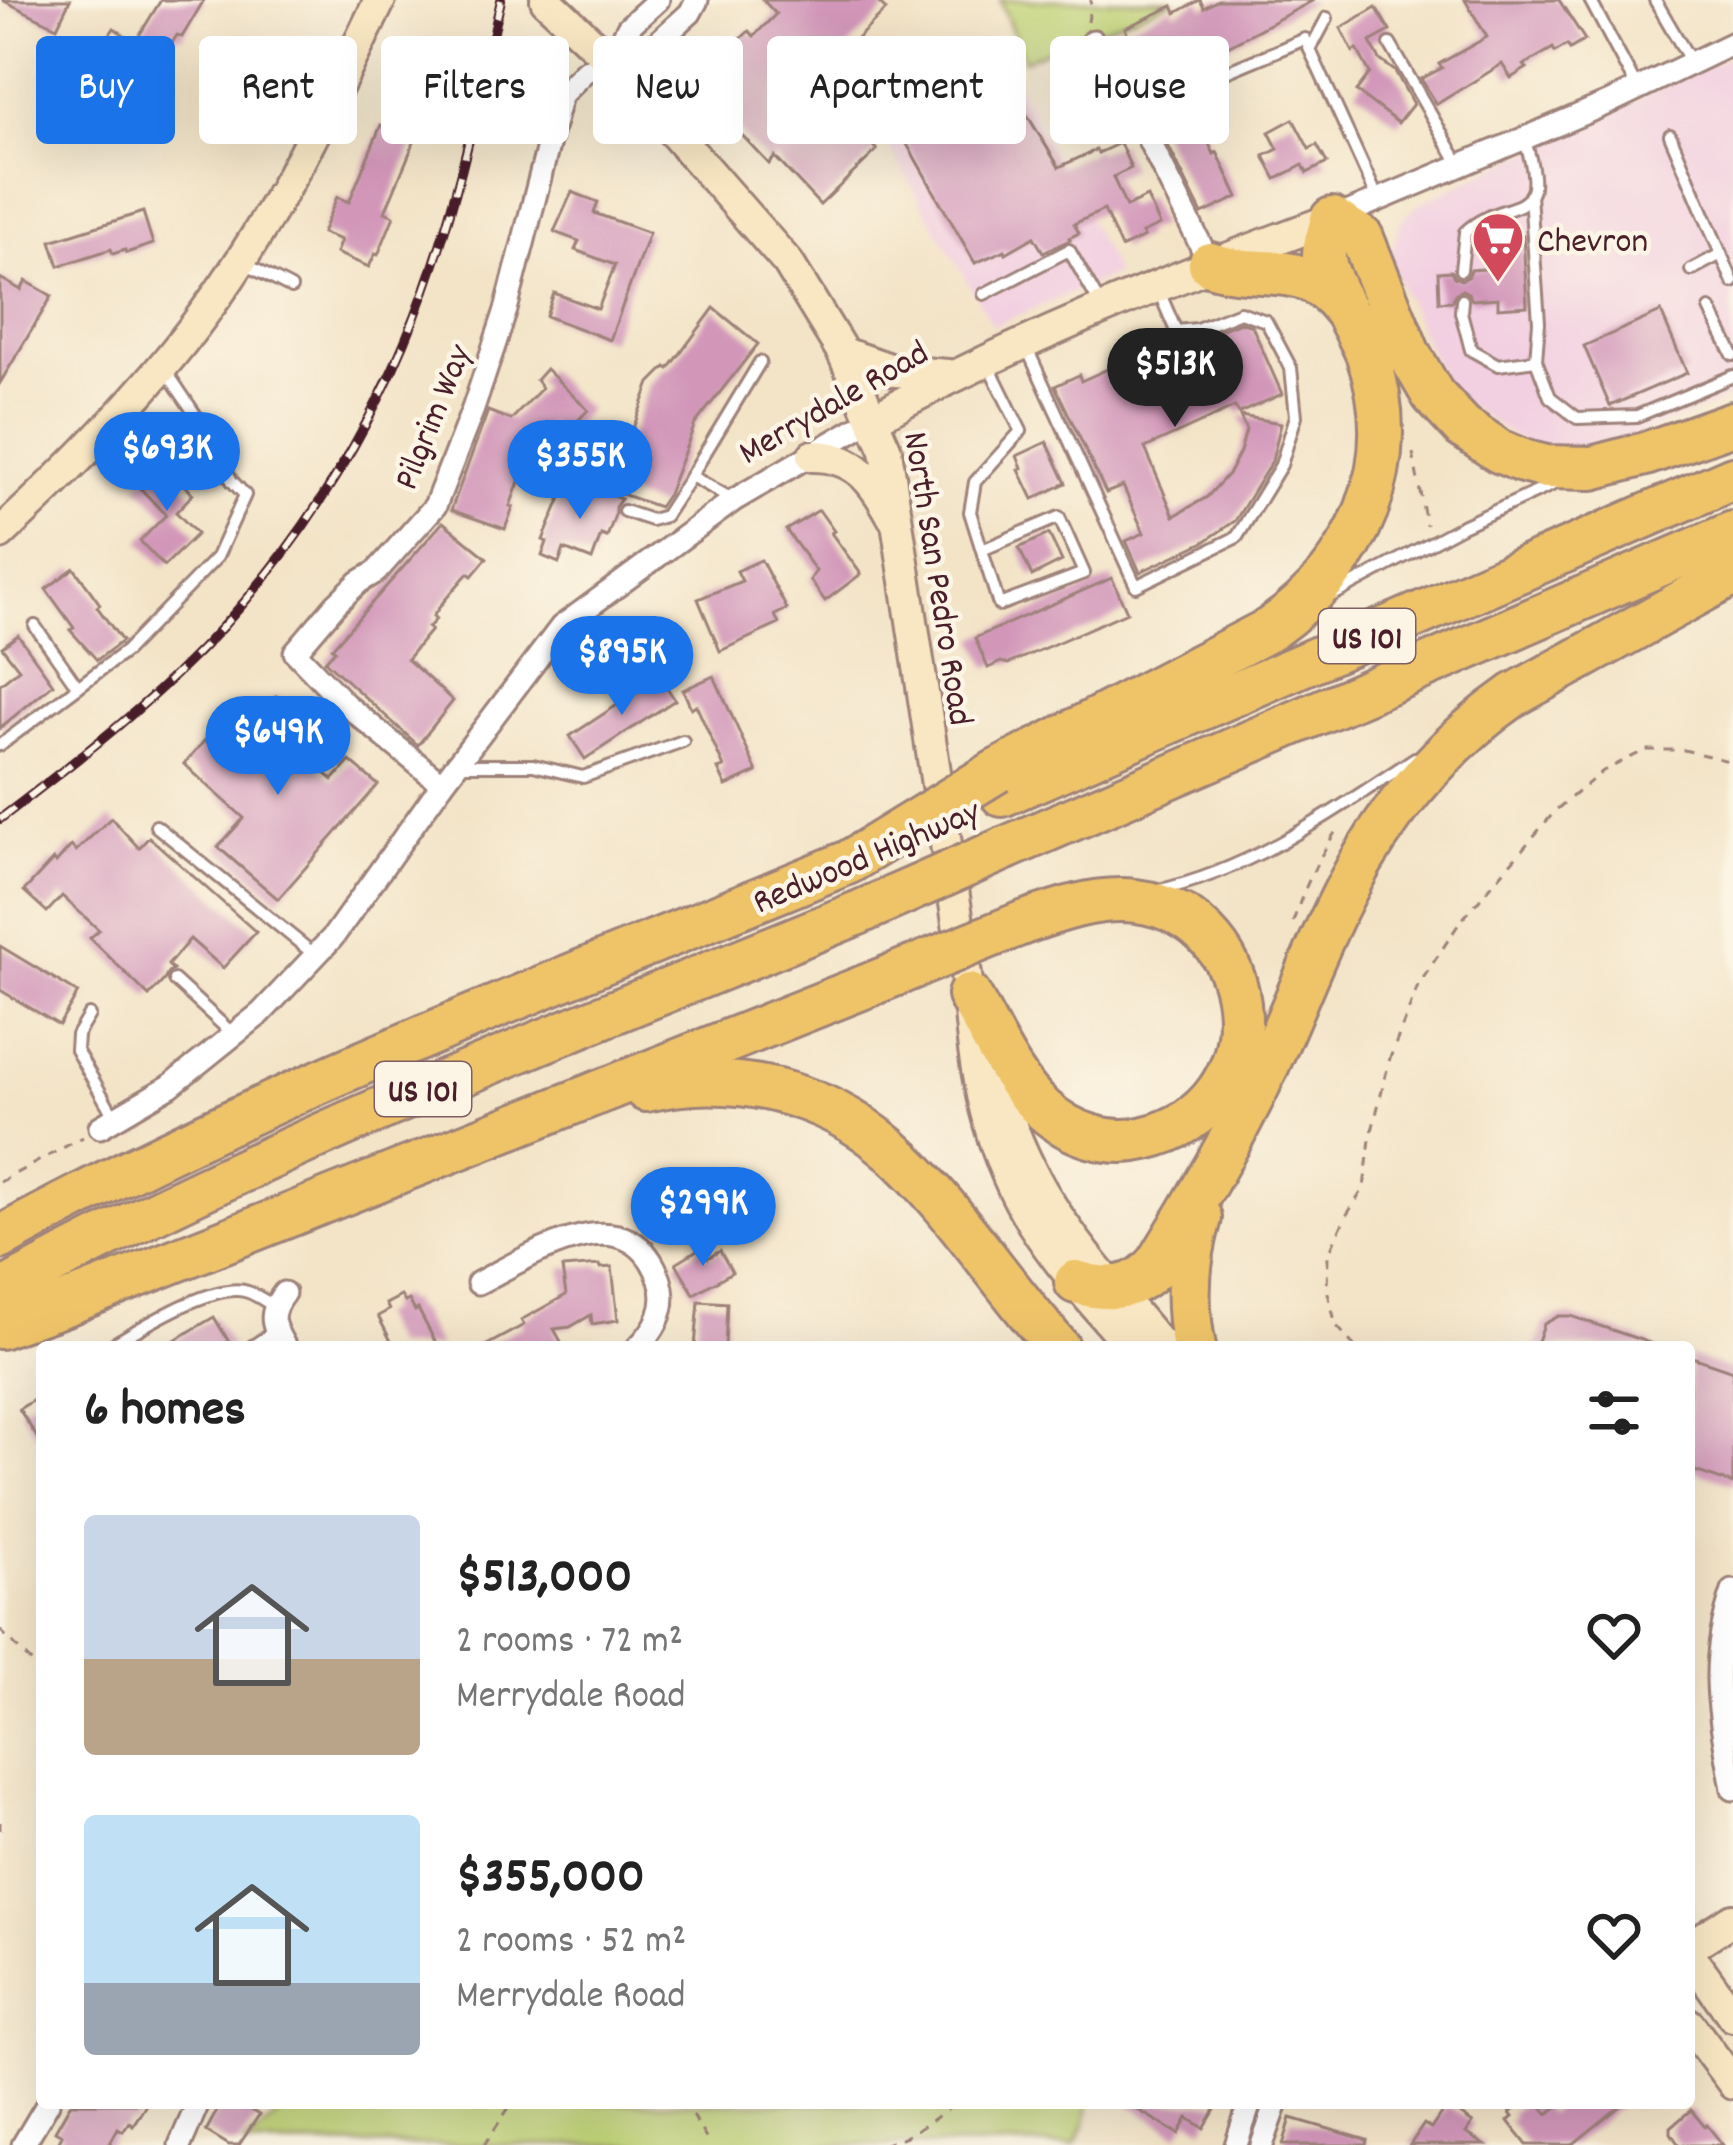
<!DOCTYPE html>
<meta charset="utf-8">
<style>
body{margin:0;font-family:Dekko,sans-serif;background:#f2f2f2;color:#222;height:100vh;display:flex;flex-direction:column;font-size:45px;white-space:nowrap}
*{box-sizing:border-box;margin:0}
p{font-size:39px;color:#767676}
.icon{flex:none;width:66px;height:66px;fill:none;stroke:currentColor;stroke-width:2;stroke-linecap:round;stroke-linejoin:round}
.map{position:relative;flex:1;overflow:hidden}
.drawer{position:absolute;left:36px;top:1341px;width:1659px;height:768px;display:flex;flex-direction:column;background:#fff;border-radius:12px;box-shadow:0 12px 48px #0002}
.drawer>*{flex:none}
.top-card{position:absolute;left:36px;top:36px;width:1662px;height:108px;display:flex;gap:24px}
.price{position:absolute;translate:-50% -102px;padding:0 27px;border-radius:42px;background:#1a73e8;color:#fff;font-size:39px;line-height:78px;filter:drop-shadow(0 3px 6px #0008)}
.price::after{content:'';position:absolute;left:50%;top:72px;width:36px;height:27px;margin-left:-18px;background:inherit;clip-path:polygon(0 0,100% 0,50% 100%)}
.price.on{background:#222;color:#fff}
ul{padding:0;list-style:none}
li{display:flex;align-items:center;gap:36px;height:300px;padding:0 48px}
li span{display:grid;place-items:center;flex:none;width:336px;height:240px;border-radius:12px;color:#555}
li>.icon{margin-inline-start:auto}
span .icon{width:144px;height:144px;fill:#fffc;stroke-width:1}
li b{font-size:51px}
h2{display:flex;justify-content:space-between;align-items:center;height:144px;padding:0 48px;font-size:51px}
.pill{padding:0 42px;border-radius:12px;background:#fff;box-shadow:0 12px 48px #0002;font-size:42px;line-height:108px}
.pill.on{background:#1a73e8;color:#fff}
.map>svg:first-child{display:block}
.built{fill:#f2cfe1}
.green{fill:#c0d377;stroke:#857951;stroke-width:3}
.building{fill:#d296b9}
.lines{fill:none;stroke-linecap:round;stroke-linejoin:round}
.lane-casing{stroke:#9e827a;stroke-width:16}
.street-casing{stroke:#9e827a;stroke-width:27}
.secondary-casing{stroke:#9e827a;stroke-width:36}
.highway-casing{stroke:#9e827a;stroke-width:48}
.path{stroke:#9e827a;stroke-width:3;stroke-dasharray:9 9;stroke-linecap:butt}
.lane{stroke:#fff;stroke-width:10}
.street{stroke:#fff;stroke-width:21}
.secondary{stroke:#f9e7c3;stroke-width:30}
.highway{stroke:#efc469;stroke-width:42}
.rail-casing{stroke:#4a1f2b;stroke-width:10}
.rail{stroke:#fcf5e5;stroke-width:6;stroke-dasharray:18;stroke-linecap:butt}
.highway-bridge-casing{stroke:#9e827a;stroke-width:48;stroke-linecap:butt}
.highway-bridge{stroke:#efc469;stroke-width:42}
.labels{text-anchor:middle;stroke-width:9;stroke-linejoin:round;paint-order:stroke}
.shield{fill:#fcf5e5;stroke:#7f5f63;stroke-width:3}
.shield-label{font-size:33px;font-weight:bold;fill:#4a1f2b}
.poi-label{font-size:36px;fill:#4a1f2b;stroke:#fcf5e5;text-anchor:start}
.street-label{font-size:36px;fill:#4a1f2b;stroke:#fcf5e5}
</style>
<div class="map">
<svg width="1733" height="2145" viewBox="0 0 1733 2145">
<rect width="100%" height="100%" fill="#fcf5e5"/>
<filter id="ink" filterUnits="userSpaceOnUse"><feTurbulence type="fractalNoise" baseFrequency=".00833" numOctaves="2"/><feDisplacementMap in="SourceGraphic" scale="24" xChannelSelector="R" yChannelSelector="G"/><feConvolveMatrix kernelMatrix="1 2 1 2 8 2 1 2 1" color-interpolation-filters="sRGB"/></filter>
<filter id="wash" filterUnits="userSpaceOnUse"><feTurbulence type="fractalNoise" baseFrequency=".004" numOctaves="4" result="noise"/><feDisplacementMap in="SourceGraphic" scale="48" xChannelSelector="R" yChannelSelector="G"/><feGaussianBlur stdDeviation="2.7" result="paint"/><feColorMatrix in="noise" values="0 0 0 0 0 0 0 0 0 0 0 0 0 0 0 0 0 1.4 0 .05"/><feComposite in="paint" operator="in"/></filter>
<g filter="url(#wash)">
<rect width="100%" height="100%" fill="#f3e4c8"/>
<g class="built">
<polygon points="1733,54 1733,397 1623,442 1546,458 1449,393 1389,260 1401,220 1419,204"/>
<polygon points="1011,70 1116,274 993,326 882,135"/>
</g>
<g class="green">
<polygon points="1000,0 1174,0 1024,60"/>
<polygon points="292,2103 1089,2103 1086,2123 1075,2145 245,2145"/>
</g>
<g id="blocks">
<g class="building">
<polygon points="2,0 70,0 57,27"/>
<polygon points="161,0 204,0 182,37 177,35 164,56 137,39"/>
<polygon points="763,0 876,0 886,10 805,90 828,115 837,107 877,150 820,205 775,157 769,164 710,101 738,75 721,57 749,31 754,36 776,14"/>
<polygon points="1200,0 1204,8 1218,0 1314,0 1226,47 1223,40 1199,53 1195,46 1167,61 1192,114 1194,113 1214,154 1217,152 1238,197 1202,214 1159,127 1111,40 1127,33 1125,28 1173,6 1176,13"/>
<polygon points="1465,0 1559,0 1585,40 1570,49 1567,45 1555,52 1553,48 1524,65 1527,68 1511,78 1502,64 1437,104 1421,79 1442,68 1439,64 1487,37"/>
<polygon points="1376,7 1390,31 1370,42 1380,60 1395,71 1413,104 1398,123 1356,91 1370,73 1357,49 1353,52 1341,28"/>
<polygon points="114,28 136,43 116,73 94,58"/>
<polygon points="1005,79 1059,167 1096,150 1098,153 1120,143 1131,168 1113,177 1126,207 1147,197 1160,225 1142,233 1144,237 1121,248 1104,210 1074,224 1079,233 1069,238 1070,240 1043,252 1034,237 1006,253 1005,250 975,263 900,132"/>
<polygon points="1293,119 1309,149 1317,145 1327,163 1307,173 1303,165 1276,179 1264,156 1278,149 1269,132"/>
<polygon points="381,125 415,140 385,212 394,216 378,255 375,254 369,267 336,253 341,240 322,233 337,197 349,202"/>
<polygon points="572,192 598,202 594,213 649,233 610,340 546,316 554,293 598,309 615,265 575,250 579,241 554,232"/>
<polygon points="143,212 153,244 126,253 125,250 113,254 111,249 59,266 51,241"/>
<polygon points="1523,236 1527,306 1498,308 1498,298 1472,300 1468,293 1462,290 1455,294 1452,301 1439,302 1438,272 1451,271 1454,277 1461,280 1468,277 1471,270 1497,268 1495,237"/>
<polygon points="0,278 21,290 26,281 52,296 0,383"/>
<polygon points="714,308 758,344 695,424 668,494 659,507 610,490 650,383 666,367 669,369"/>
<polygon points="1661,312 1687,373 1610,406 1584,346"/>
<polygon points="1240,322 1252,326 1282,394 1239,413 1235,407 1145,448 1174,516 1207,497 1229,473 1240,452 1246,430 1240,416 1281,423 1272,461 1235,521 1204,542 1140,572 1126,541 1144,533 1123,486 1106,493 1055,386 1079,375 1081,381 1159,346 1161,349 1180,340 1200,338"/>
<polygon points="546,369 588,410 562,437 548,423 540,444 537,443 532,453 530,452 510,506 513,507 505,529 451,510 488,411 511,420 542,388 536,380"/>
<polygon points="1047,442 1066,483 1033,499 1019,470 1022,468 1017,456"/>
<polygon points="162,462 193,494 176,512 197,534 164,566 140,541 166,515 137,485"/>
<polygon points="569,479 621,499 615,507 615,515 607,537 601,535 592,560 564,549 559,563 542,556 547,542 543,540"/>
<polygon points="819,510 834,531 831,533 861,574 825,601 810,580 816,571 786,530"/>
<polygon points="443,522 487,558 472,576 468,573 444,601 433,616 436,619 428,628 431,630 407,659 453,701 418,745 325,661 335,650 332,648"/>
<polygon points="1049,534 1062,561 1032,576 1019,548"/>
<polygon points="761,560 787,609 775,615 779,624 720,651 698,599 742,581 737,571"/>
<polygon points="74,568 100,604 97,607 122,641 97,660 70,630 74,628 46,589"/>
<polygon points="1112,578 1127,612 1008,664 1001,662 988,668 975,638"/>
<polygon points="18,635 53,684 0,728 0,684 19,669 2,647"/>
<polygon points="714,676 757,772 726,786 718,769 724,767 696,705 691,708 683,690"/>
<polygon points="660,677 675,700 585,759 570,736"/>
<polygon points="276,696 304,721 287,740 333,780 350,761 378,785 278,899 218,847 244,818 184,764 205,740 224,756"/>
<polygon points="111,818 139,848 149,837 256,932 223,968 190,939 168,965 173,970 168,973 164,980 149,996 90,938 99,930 62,896 47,912 24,891 53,860 56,863 71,846 76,851"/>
<polygon points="0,946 78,993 59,1025 0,990"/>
<polygon points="702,1247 708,1258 720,1251 732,1272 694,1294 676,1263"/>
<polygon points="600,1265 601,1268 612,1267 618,1320 592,1324 591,1315 570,1327 554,1329 564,1347 483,1347 524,1325 521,1320 566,1295 562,1268"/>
<polygon points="401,1296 405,1302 409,1300 415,1311 418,1309 438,1347 394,1347 378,1316 389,1310 386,1304"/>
<polygon points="699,1301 727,1303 725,1347 695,1347"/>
<polygon points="1559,1316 1571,1316 1653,1344 1653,1347 1536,1347 1544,1324"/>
<polygon points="214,1317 232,1347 163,1347"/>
<polygon points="1689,1356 1733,1371 1733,1484 1689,1469"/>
<polygon points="42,1395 42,1445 19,1409"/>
<polygon points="71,2103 147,2103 133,2125 129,2122 123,2131 118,2128 109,2145 57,2145 62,2135 55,2131"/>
<polygon points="221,2103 238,2103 259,2115 239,2145 229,2145 206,2131"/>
<polygon points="1126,2103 1219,2103 1204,2128 1188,2118 1179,2134"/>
<polygon points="1522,2103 1539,2103 1548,2114 1562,2103 1624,2103 1572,2145 1527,2145 1508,2121 1513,2117 1510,2113"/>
<polygon points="1447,2105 1473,2123 1466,2133 1485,2145 1410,2145 1424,2124 1431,2129"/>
<polygon points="1691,2110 1705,2127 1707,2125 1723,2145 1679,2145 1671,2133 1671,2127"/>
<polygon points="1291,2118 1367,2140 1366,2145 1283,2145"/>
</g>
</g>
</g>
<g filter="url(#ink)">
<use href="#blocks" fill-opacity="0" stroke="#9e827a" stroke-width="3"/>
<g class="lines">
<g class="lane-casing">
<g id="lane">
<polyline points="1590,0 1637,88"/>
<polyline points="1655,0 1691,62"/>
<polyline points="1390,44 1460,165"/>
<polyline points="1310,50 1327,18"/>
<polyline points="1195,85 1305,39 1379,201"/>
<polyline points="1670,135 1733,282"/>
<polyline points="1530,195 1539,322 1536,360 1550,397 1577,418 1637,416 1733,376"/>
<polyline points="243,263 291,288"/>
<path d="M 1461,270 L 1465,232 C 1507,193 1554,228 1524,138"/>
<polyline points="1691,270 1721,254"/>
<polyline points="984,294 1069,250 1101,306"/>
<polyline points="1462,300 1461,312 1471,350 1498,365 1536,360"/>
<polyline points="1710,309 1733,355"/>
<polyline points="1025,344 1136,586 1237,537 1281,465 1296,416 1291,368 1266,321 1240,312 1197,329 1176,331 1158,289"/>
<polyline points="691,476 760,362"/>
<polyline points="624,511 651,520 665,516 691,476 734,500"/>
<polyline points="982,550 1059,517 1084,573 999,605 970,512 975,482 1021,431 987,362"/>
<polyline points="1333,595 1462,526 1552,485"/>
<polyline points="35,626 78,687"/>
<polyline points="0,745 126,651 217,557 245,495 232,481 205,429 164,368"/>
<polyline points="458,765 533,765 583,777 683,741"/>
<polyline points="156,826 315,955"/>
<path d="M 1156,891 C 1252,870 1333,812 1415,758"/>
<polyline points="174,980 234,1035"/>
<polyline points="89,1015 77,1035 76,1050 115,1118"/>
<path d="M 108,1347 C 138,1330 215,1280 248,1292 C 257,1295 266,1302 274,1306"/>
<polyline points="251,1347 275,1331"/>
</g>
</g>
<g class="street-casing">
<g id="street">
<polyline points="1093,41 1103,54 1146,134 1210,264"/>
<polyline points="611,61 628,27 658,0"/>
<polyline points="1333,219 1608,103 1733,43"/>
<polyline points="442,784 345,704 295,652 336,604 359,582 376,572 435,506 473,409 506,310 561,95 585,71 649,50 690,13 697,0"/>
<polyline points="100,1127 170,1086 261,1013 333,937 442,784 561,627 734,500 874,418"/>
<path d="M 478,1283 C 531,1256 629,1190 660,1280 C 669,1307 656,1329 638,1347"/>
<path d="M 284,1293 C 267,1315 272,1325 285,1347"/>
<path d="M 1733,1591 C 1707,1668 1720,1712 1733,1789"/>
<polyline points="23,2145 48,2103"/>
<polyline points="180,2145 198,2103"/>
<polyline points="1236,2145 1250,2103"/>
<polyline points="1262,2145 1277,2103"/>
</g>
</g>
<g class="secondary-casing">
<g id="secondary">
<path d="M 546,0 L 611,61 L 788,263 L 843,353 L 886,450 L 969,995 C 973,1076 990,1155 1033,1224 C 1061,1268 1097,1307 1131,1347"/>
<polyline points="843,353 895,371 948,375"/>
<path d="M 874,418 C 1021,338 1176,277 1332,219"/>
<path d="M 813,456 C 856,456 874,482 893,517"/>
<path d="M 0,534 C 73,466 146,393 205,312 C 274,220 330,104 380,0"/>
<path d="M 997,1087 C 1009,1123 1023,1158 1042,1191 C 1075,1248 1120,1296 1162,1347"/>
<polyline points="1689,1947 1733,1919"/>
<polyline points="1689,1954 1733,2016"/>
<polyline points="1689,2024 1733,2083"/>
</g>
</g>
<g class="highway-casing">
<g id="highway">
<path d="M 1210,264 C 1262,282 1303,256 1343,308"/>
<path d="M 997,771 L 1270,629 C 1360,566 1405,463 1368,356 C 1359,330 1323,278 1324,255 C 1324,244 1330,230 1332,219 L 1362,238 L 1408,352 L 1433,395 L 1463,427 L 1499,451 L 1523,461 L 1546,467 L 1592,468 L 1645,454 L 1733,423"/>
<polyline points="1002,795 1733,478"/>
<polyline points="1008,847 1733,533"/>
<path d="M 969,995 C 991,1033 1010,1080 1044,1110 C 1071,1134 1109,1147 1145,1138 C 1277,1109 1269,918 1136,901 C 1097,896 1056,911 1020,924"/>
<path d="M 646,1090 C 731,1070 823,1091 890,1149 C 951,1203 1002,1285 1058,1347"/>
<path d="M 0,1238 C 272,1089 564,980 849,862"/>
<path d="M 1076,1282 C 1109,1292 1137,1290 1159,1262 C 1194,1205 1229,1146 1258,1086 C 1293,1013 1320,933 1361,862 C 1399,797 1452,738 1514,695 L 1733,574"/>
<path d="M 0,1292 C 276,1141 568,1032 858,913"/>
<polyline points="0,1327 71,1302 874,983"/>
<path d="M 1194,1347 C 1185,1303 1187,1261 1200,1218"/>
</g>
</g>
<g class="path">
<polyline points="1088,22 1091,0"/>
<polyline points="1413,453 1426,525"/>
<path d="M 1293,922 C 1304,888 1318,858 1338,828"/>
<polyline points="0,1182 83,1137"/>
<polyline points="1355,1347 1336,1325 1327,1289 1328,1255 1346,1216 1364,1188 1370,1139 1390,1058 1418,986 1460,922 1557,809 1603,771 1646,750 1684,750 1733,762"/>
<polyline points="0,1630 33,1664 42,1668"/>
<polyline points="0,1822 0,1830"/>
<polyline points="679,2103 691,2114 710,2145"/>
<polyline points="484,2145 512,2103"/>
<polyline points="883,2145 911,2134 957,2103"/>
</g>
<use href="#lane" class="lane"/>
<use href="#street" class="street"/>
<use href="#secondary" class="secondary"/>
<use href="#highway" class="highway"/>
<g class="rail-casing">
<path id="rail" d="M 0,819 C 60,773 121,727 175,675 C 288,568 373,435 425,290 C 459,196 479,97 501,0"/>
</g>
<use href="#rail" class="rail"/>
<g class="highway-bridge-casing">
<g id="highway-bridge">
<polyline points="849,862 997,771"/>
<polyline points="858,913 1008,847"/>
<polyline points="874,983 1020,924"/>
</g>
</g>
<use href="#highway-bridge" class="highway-bridge"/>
</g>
</g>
<defs>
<g id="supermarket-pin" transform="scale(2.7)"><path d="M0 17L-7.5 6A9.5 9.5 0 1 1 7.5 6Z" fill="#d1495b" stroke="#fcf5e5"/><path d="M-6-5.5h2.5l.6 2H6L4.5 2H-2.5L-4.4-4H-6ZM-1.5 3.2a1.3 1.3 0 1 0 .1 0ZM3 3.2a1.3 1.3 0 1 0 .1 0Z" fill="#fff"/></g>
</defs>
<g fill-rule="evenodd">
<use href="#supermarket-pin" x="1498" y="238"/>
</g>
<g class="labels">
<g class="shield">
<rect x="1319" y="609" width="96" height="54" rx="9"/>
<rect x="375" y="1062" width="96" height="54" rx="9"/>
</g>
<g class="shield-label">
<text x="1367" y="648">US 101</text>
<text x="423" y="1101">US 101</text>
</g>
<g class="poi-label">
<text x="1537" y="251">Chevron</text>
</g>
<g class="street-label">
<text transform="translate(832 400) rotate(-30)" y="13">Merrydale Road</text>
<text transform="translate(430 416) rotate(-68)" y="13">Pilgrim Way</text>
<text transform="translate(941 578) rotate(81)" y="13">North San Pedro Road</text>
<text transform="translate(865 854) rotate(-23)" y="13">Redwood Highway</text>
</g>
</g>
</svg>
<b class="price on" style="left:1175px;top:430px">$513K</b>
<b class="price" style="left:167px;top:514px">$693K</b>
<b class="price" style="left:580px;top:522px">$355K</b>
<b class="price" style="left:622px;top:718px">$895K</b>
<b class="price" style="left:278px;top:798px">$649K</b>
<b class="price" style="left:703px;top:1269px">$299K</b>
<div class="top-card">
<a class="pill on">Buy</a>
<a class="pill">Rent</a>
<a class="pill">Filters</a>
<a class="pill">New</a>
<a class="pill">Apartment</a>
<a class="pill">House</a>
</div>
<section class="drawer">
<h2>6 homes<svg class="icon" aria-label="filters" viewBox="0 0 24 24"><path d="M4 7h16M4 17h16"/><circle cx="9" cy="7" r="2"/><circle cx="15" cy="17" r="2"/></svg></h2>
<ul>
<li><span style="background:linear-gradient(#c9d6e8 60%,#b9a48a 0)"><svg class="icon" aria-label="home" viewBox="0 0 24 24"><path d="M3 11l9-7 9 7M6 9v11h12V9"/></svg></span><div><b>$513,000</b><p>2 rooms · 72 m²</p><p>Merrydale Road</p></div><svg class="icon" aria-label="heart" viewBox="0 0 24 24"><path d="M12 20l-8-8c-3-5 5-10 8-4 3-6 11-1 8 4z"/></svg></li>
<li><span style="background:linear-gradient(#bfe0f5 70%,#9aa5b1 0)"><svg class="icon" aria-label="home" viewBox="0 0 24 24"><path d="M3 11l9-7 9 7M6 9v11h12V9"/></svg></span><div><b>$355,000</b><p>2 rooms · 52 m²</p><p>Merrydale Road</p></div><svg class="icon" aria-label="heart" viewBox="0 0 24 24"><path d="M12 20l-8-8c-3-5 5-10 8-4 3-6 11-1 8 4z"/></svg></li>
</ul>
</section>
</div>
